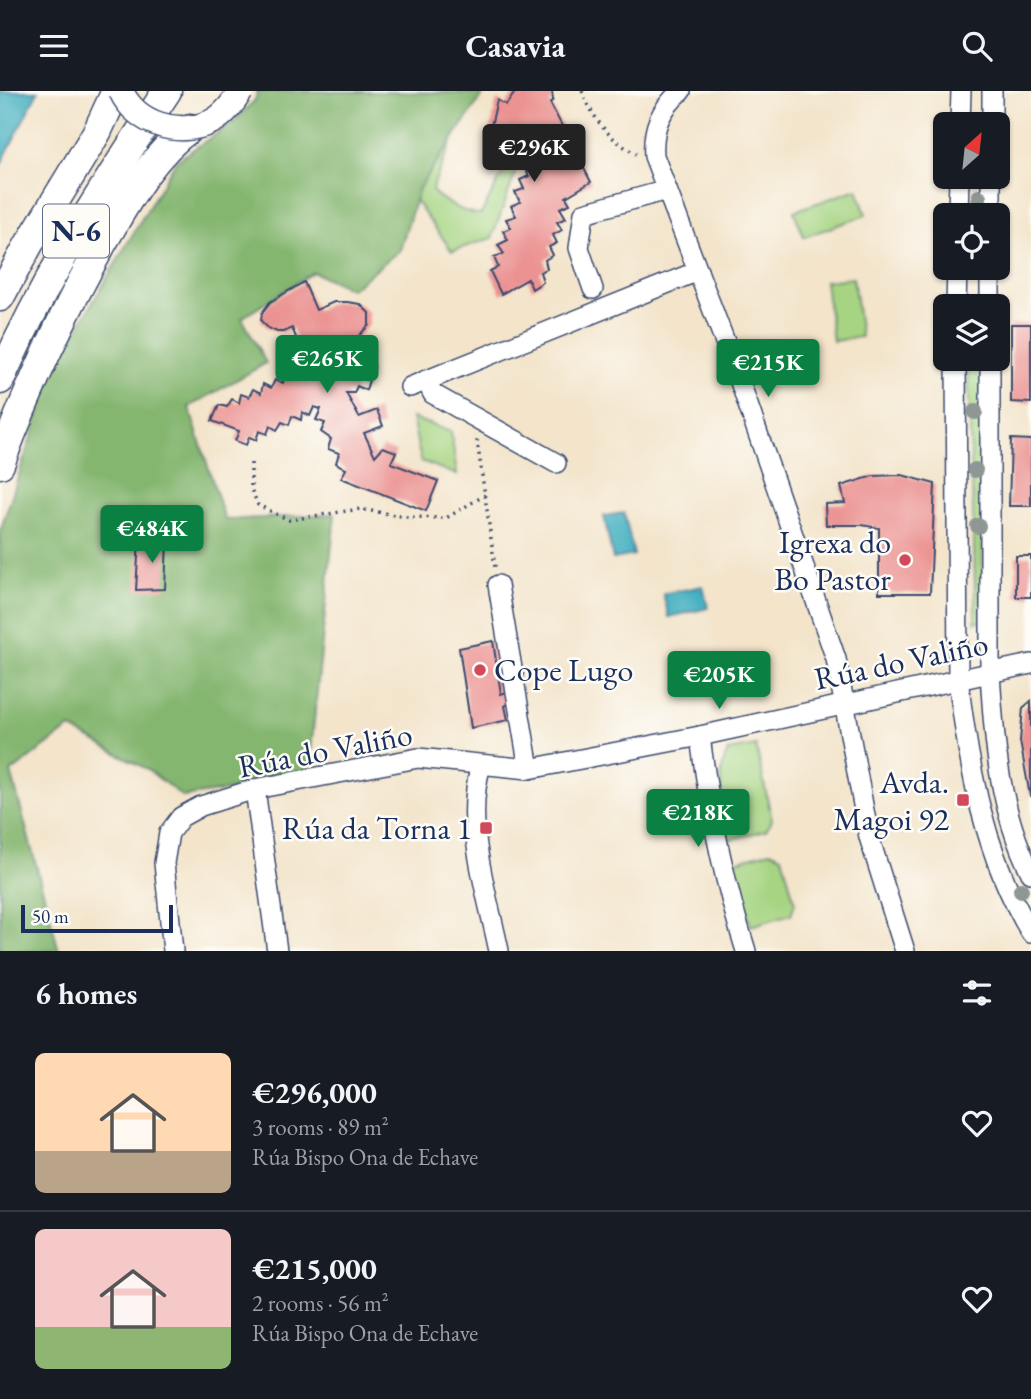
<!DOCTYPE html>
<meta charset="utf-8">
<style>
body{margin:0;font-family:"EB Garamond",serif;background:#242831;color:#f1f3f6;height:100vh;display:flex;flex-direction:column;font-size:26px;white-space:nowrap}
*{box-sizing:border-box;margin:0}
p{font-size:23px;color:#9ea1a6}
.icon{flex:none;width:38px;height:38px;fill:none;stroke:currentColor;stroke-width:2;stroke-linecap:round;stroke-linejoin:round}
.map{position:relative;height:860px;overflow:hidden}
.sheet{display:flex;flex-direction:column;background:#171b24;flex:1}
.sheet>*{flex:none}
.needle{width:46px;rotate:27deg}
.controls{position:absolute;left:933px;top:21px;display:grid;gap:14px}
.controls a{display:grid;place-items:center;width:77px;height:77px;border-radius:10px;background:#171b24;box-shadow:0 2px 5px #0004;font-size:35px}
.scale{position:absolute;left:21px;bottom:18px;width:152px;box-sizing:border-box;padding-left:7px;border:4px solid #1b2f5e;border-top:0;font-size:19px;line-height:24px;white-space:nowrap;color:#1b2f5e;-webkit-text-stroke:5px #fdfcf7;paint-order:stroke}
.price{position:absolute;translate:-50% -60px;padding:0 16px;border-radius:7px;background:#0b8043;color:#fff;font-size:23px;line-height:46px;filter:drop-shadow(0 2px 4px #0008)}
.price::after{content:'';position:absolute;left:50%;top:42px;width:21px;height:16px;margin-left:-10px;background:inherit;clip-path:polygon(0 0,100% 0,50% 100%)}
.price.selected{background:#222;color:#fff}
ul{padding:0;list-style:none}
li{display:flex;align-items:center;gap:21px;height:175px;padding:0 35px}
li+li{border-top:2px solid #363941}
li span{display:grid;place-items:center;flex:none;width:196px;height:140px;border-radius:10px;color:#555}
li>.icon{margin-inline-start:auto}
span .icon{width:84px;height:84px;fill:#fffc;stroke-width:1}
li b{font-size:30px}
h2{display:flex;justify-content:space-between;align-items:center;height:84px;padding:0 35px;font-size:30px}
header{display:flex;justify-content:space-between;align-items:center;height:91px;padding:0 35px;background:#171b24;font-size:32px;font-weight:700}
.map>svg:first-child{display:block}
.green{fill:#a6d482;stroke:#608270;stroke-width:2}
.forest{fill:#84b670;stroke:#507267;stroke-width:2}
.water{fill:#41aebf;stroke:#2e6e8e;stroke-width:2}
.building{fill:#eb9392}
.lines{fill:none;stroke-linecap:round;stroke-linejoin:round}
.minor-casing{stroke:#3b4a6e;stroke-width:22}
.highway-casing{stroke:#3b4a6e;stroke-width:31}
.path{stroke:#3b4a6e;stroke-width:3.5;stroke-dasharray:2 5;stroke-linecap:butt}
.minor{stroke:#fff;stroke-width:19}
.highway{stroke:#fff;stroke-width:28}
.major-bridge-casing{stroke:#3b4a6e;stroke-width:27;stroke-linecap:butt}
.major-bridge{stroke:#fff;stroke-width:24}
.tree{fill:#8f9794}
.poi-dot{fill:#d1495b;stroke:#fdfcf7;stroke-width:2.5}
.labels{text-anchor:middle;stroke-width:5;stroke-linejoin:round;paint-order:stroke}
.shield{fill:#fdfcf7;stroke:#5f6c8c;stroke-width:2}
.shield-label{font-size:30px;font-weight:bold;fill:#1b2f5e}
.poi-label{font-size:32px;fill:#1b2f5e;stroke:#fdfcf7;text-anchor:end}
.street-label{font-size:32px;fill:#1b2f5e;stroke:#fdfcf7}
</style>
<header><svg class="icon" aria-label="menu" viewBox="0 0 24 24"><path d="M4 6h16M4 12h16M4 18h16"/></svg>Casavia<svg class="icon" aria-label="search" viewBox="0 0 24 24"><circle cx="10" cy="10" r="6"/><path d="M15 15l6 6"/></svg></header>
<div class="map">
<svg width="1031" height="860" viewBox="0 0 1031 860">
<rect width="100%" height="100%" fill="#fdfcf7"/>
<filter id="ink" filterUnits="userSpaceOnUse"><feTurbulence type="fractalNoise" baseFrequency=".0143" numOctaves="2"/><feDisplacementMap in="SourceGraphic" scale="14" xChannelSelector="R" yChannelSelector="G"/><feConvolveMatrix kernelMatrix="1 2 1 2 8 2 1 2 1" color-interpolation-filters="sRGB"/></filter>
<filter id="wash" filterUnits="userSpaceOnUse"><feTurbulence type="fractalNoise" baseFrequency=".00686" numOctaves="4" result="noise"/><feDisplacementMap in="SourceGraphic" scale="28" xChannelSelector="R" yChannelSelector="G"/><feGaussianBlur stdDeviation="1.57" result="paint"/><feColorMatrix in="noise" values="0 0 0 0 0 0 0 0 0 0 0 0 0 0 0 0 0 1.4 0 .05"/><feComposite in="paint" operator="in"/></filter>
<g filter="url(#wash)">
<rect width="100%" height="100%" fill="#f3e4ca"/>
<g class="green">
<path d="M 454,45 L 433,95 L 432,100 C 442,110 466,124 481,123 L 506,76 L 511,76 L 515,83 L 492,147 L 452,160 L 415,109 L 419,97 Z"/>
<polygon points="857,98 866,124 804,146 794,120"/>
<polygon points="853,187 861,246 833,250 825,190"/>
<path d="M 968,268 L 983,268 L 982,530 L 975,531 C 976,443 969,356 968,268 Z"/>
<polygon points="412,327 451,341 457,384 421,370"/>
<path d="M 756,655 L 772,729 L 766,739 L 729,749 C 724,719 714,688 728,660 Z"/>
<polygon points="770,760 782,765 795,812 791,823 751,835 733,771"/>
</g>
<polygon class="forest" points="258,0 484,2 419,97 400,159 351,198 313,181 242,227 266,272 189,316 225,429 335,423 308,688 183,706 147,678 70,637 11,681 59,860 0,860 0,441 54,277 176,70 235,30 255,9"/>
<g class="water">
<polygon points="0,0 38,0 0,75"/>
<polygon points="624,422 634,464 613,468 604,425"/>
<polygon points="703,495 708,517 669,526 663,503"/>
</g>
<g id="blocks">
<g class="building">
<polygon points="516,0 552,0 553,9 550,12 591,91 566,106 570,113 560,117 566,127 557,131 562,139 553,144 557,152 549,156 553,164 545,169 547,178 540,181 543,191 532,198 528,188 501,203 490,180 498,176 494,166 504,163 498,154 508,149 503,140 511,137 506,128 516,125 511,115 520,111 515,101 524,98 520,89 529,85 519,66 503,74 495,53 491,35 497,9 506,14"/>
<polygon points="304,191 316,219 334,211 347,211 360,213 369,222 369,234 351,253 371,261 365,276 372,279 366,299 357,295 354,302 346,302 359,326 377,319 383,335 364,342 375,365 383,356 396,361 391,372 438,390 426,420 341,387 346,378 336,372 339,362 328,358 331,348 321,341 325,332 316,329 321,318 314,316 310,325 302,321 301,329 292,325 289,334 282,331 277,339 270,335 267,343 259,340 256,349 249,346 246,354 235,350 239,340 212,330 219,314 227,316 232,308 239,312 241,303 249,306 253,298 261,302 263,293 271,297 275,289 283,292 285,284 293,287 297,278 305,282 308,274 292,237 284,241 277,241 268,237 261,230 262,222 270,211"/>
<polygon points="1011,233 1031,233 1031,312 1011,311"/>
<polygon points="1011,348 1031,349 1031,415 1009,415"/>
<polygon points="902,384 935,393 930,502 879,502 879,437 862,434 826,434 825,413 845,412 841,395 873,385"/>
<polygon points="139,449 167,450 165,498 136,499"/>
<rect x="1016" y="465" width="15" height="41"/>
<polygon points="493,550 501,603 507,601 511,611 505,615 508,629 471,637 459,557"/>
<polygon points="1031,610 1031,705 1030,705 1020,650 1023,617"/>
</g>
</g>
</g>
<g filter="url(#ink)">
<use href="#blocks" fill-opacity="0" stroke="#3b4a6e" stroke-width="2"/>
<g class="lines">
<g class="minor-casing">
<g id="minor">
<path d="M 681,0 C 660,19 652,37 654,65 L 738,285 L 836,568 L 869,746 L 905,860"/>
<polyline points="960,33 961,0"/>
<polyline points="992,33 992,0"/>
<polyline points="958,124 959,86"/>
<polyline points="991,124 991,86"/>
<polyline points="593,198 579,157 584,122 667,99"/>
<polyline points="956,215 957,177"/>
<polyline points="990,215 990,177"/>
<path d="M 956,268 L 958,588 C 969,678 984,763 1031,842"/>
<path d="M 990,268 L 990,581 C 994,651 999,719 1031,782"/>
<polyline points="426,289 433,303 556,372"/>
<polyline points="410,296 698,180"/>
<polyline points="498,494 529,678"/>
<path d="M 700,645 C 709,718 724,790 746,860"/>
<path d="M 481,674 C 463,733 487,801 499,860"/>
<polyline points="255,698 277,860"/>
<polyline points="173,860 164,772 169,742 181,726 201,715 255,698 418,667 529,678 700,645 1031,573"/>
</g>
</g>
<g class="highway-casing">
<g id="highway">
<polyline points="0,206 29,153 97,41 116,0"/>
<path d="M 0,289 C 46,184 104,95 167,0"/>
<path d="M 0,373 C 29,295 65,219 106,146 C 129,107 153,63 190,37"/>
</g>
</g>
<g class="path">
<path d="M 582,0 C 593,28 609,48 636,63"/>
<polyline points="477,349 495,476"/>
<polyline points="251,372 251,398 258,414 289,429 360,418 407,426 446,427 485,404"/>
</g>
<use href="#minor" class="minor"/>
<use href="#highway" class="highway"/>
<g class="major-bridge-casing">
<path id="major-bridge" d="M 121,0 C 136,33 178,46 211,31 C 224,25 233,12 241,0"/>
</g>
<use href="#major-bridge" class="major-bridge"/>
</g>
<g class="tree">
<circle cx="979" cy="106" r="8"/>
<circle cx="975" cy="321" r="8"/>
<circle cx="975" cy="379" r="8"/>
<circle cx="978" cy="435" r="8"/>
<circle cx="1021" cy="799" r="8"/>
</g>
</g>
<g class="poi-dot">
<circle cx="905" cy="469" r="7"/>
<circle cx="480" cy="579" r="7"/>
<rect x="956" y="702" width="14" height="14" rx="3.5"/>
<rect x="479" y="730" width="14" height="14" rx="3.5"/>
</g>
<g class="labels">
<rect class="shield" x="43" y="113.5" width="66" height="53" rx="5"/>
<g class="shield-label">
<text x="76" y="150">N-6</text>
</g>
<g class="poi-label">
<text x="891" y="462">Igrexa do<tspan x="891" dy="37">Bo Pastor</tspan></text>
<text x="494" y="590" text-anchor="start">Cope Lugo</text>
<text x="949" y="702">Avda.<tspan x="949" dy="37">Magoi 92</tspan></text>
<text x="472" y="748">Rúa da Torna 1</text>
</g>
<g class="street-label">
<text transform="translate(901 570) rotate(-12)" y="11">Rúa do Valiño</text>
<text transform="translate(325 659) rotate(-11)" y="11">Rúa do Valiño</text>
</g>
</g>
</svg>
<div class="controls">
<a><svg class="needle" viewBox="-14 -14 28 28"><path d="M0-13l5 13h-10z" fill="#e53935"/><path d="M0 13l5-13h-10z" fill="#9ea1a6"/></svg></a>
<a><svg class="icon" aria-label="locate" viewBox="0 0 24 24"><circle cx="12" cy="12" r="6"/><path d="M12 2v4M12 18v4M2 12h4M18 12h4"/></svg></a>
<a><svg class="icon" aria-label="layers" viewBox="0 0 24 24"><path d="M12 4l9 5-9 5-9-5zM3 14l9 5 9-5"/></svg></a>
</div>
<div class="scale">50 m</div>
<b class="price selected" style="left:534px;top:93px">€296K</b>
<b class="price" style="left:327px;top:304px">€265K</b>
<b class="price" style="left:768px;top:308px">€215K</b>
<b class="price" style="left:152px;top:474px">€484K</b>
<b class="price" style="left:719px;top:620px">€205K</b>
<b class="price" style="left:698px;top:758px">€218K</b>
</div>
<section class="sheet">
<h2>6 homes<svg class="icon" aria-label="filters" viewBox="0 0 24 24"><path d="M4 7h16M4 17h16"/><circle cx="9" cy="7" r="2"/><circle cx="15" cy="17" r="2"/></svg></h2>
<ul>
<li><span style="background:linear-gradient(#ffd9b3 70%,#b9a48a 0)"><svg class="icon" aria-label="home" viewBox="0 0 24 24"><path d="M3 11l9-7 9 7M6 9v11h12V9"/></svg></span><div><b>€296,000</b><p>3 rooms · 89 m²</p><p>Rúa Bispo Ona de Echave</p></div><svg class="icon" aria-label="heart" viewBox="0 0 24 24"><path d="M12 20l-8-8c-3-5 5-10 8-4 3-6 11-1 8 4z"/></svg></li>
<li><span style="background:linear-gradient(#f6c9c9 70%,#8fb573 0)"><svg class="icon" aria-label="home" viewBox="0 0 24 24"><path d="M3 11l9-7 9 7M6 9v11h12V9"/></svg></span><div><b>€215,000</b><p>2 rooms · 56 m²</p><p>Rúa Bispo Ona de Echave</p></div><svg class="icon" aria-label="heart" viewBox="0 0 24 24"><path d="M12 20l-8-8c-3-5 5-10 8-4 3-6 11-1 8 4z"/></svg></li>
</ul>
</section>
